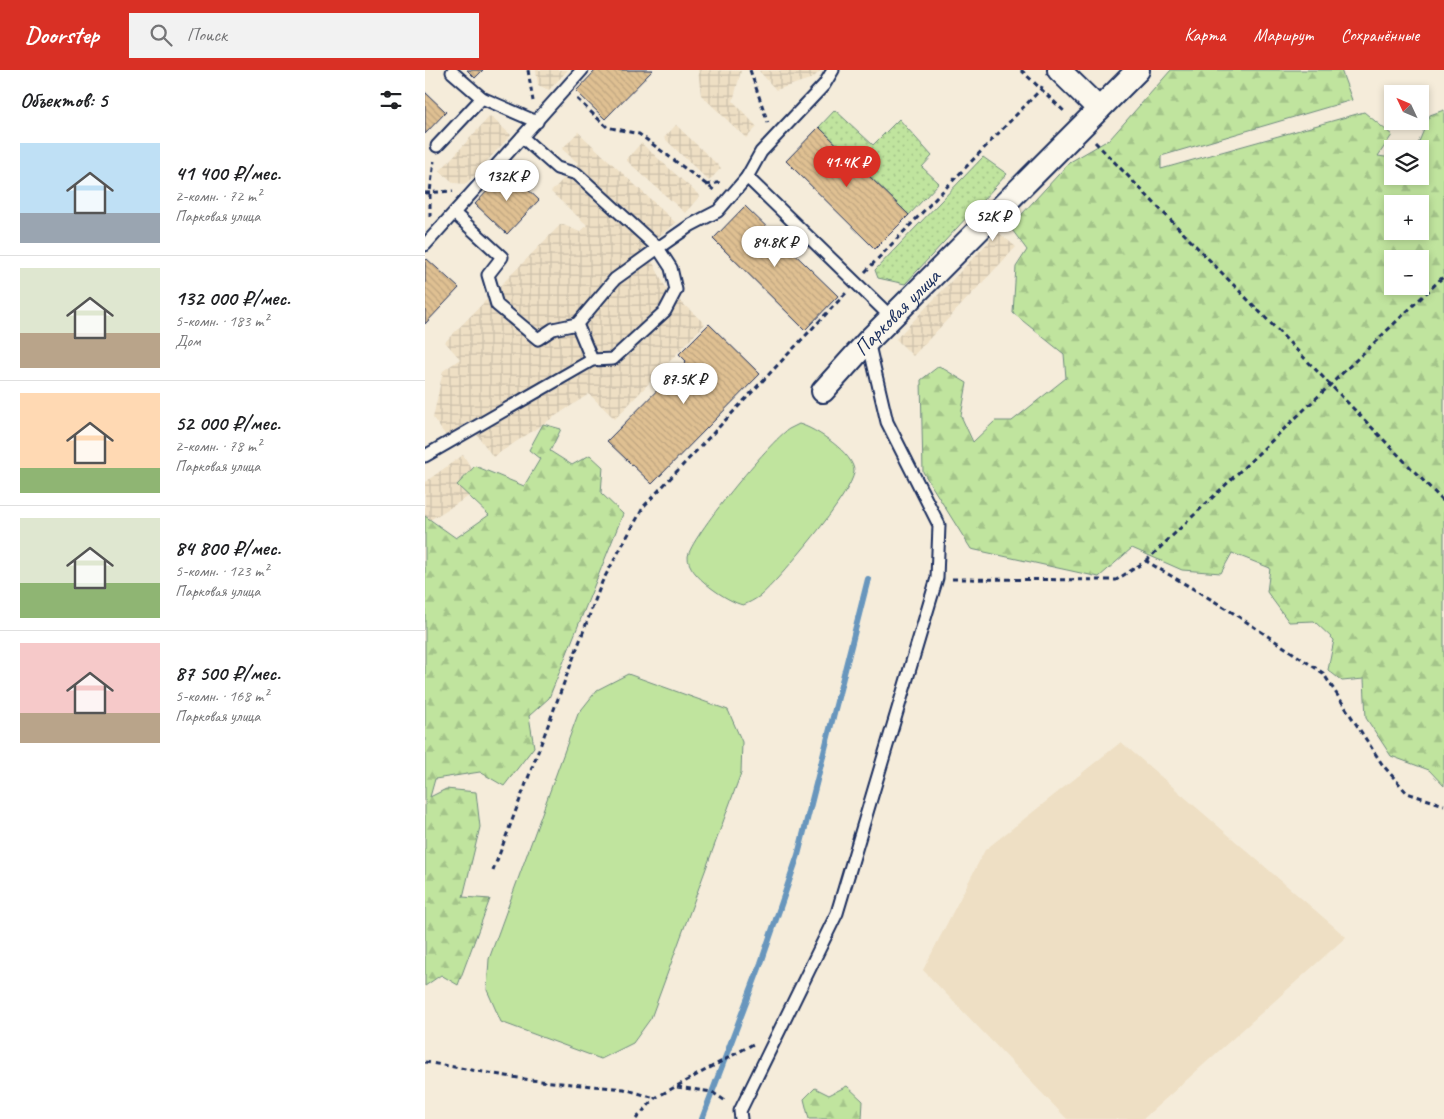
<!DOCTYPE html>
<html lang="ru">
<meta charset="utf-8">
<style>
body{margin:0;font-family:Caveat,sans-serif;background:#f2f2f2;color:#202124;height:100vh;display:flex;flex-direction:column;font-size:19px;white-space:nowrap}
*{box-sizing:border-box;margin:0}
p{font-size:16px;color:#757577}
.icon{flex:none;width:28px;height:28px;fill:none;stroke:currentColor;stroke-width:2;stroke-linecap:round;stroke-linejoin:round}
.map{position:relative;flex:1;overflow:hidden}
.drawer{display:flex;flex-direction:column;background:#fff;width:425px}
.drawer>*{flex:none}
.needle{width:32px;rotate:314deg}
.fabs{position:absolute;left:959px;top:15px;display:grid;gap:10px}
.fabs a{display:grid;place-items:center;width:45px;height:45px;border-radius:0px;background:#fff;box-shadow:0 2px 8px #0003;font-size:25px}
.price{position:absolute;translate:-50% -42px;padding:0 11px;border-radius:18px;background:#fff;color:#222;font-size:16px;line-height:32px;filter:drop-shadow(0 1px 2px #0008)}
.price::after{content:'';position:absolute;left:50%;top:30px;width:15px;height:11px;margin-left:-8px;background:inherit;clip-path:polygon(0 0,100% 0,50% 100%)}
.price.selected{background:#d93025;color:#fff}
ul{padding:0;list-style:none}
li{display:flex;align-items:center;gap:15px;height:125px;padding:0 20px}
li+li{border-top:1px solid #e0e0e0}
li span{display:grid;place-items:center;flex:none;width:140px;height:100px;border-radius:0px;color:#555}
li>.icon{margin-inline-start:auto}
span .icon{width:60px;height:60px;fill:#fffc;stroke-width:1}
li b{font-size:21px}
h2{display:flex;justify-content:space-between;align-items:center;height:60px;padding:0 20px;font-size:21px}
header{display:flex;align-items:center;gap:30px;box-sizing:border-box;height:70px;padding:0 25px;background:#d93025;color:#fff}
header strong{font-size:24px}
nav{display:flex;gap:28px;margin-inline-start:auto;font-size:18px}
.search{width:350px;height:45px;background:#f2f2f2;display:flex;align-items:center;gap:12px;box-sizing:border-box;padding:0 18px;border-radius:0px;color:#757577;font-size:19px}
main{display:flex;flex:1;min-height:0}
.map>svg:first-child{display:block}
.built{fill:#eedfc4}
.industrial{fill:url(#industrial-grid)}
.grass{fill:url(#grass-dots);stroke:#6e8a7e}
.forest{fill:url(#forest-firs);stroke:#6e8a7e;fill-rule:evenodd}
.pitch{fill:#c0e49e;stroke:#6e8a7e}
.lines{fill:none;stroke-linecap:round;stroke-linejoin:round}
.stream{stroke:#6796bd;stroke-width:6}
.building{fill:url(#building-back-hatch);stroke:#1b2f5e}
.lane-casing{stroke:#1b2f5e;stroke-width:15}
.street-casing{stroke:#1b2f5e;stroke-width:26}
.path{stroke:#1b2f5e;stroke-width:3;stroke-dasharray:5 4;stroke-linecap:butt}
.lane{stroke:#fbf7ec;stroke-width:11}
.street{stroke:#fbf7ec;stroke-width:22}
.labels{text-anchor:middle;stroke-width:4;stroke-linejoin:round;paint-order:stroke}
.street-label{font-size:21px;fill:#1b2f5e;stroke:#fbf7ec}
</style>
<header>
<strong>Doorstep</strong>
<div class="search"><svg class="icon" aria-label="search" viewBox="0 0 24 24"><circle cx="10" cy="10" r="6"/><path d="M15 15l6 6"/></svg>Поиск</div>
<nav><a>Карта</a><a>Маршрут</a><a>Сохранённые</a></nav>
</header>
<main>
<section class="drawer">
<h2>Объектов: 5<svg class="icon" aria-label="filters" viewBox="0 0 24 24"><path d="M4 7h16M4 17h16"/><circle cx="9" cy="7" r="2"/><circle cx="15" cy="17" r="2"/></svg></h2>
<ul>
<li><span style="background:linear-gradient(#bfe0f5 70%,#9aa5b1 0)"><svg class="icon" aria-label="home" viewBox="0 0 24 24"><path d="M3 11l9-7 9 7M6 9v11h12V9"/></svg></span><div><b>41 400 ₽/мес.</b><p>2-комн. · 72 m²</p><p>Парковая улица</p></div></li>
<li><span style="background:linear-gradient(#dfe7d0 65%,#b9a48a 0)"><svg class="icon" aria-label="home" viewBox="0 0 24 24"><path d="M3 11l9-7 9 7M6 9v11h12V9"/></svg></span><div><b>132 000 ₽/мес.</b><p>5-комн. · 183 m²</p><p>Дом</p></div></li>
<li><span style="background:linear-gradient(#ffd9b3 75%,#8fb573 0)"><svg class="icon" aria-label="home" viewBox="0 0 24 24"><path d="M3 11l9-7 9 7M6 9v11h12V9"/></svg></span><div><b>52 000 ₽/мес.</b><p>2-комн. · 78 m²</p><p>Парковая улица</p></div></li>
<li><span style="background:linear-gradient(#dfe7d0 65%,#8fb573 0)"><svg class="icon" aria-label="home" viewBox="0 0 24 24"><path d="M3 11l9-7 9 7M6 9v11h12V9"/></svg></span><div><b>84 800 ₽/мес.</b><p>5-комн. · 123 m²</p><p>Парковая улица</p></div></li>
<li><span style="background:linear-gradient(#f6c9c9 70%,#b9a48a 0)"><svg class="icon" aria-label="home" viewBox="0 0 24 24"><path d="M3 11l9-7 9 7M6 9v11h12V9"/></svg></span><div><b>87 500 ₽/мес.</b><p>5-комн. · 168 m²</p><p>Парковая улица</p></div></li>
</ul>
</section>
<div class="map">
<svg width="1019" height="1049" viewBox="0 0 1019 1049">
<defs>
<pattern id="industrial-grid" width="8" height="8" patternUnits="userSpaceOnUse" patternTransform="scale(1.25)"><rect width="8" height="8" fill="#eedfc4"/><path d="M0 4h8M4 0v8" fill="none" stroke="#ccc0ab"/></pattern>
<pattern id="grass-dots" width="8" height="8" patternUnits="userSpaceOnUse" patternTransform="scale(1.25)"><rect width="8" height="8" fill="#c0e49e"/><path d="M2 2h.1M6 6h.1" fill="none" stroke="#a4c48a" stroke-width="1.8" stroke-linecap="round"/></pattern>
<pattern id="forest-firs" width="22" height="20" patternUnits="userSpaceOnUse" patternTransform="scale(1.25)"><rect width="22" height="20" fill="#c0e49e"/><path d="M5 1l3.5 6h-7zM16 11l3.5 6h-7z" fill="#a4c48a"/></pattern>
<pattern id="building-back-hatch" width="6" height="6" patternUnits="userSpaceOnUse" patternTransform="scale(1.25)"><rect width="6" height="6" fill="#dfc092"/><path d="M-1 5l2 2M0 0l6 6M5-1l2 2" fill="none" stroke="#bfa580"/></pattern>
</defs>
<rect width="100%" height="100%" fill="#f5ecda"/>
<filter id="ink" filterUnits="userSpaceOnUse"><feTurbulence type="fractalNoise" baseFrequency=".02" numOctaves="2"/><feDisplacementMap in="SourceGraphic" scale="10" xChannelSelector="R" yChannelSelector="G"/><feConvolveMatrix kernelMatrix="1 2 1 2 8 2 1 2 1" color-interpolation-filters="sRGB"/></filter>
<g filter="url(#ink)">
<polygon class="built" points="696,672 921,867 718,1049 642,1049 498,900 560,780"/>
<g class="industrial">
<polygon points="111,0 143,0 124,20 113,15"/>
<polygon points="273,0 316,1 308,31 332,57 321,68 276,25"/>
<polygon points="396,0 388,8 351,20 334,1"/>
<polygon points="65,46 86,65 41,114 29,113 15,101"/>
<polygon points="251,55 296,98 284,111 239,68"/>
<polygon points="153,62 251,153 220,177 241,218 280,254 190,349 164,324 68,387 43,352 21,366 8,348 18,301 35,289 20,272 136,154 155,162 162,155 126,122 153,93 137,79"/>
<polygon points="216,73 275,126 260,143 201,90"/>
<polygon points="573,162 591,177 488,286 471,269"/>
<polygon points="38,385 59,417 0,453 0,412"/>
</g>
<g class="grass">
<polygon points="410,40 448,75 474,49 507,86 497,97 514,113 484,145 394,57"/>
<polygon points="558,87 582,104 480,214 453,208 450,200"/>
</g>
<g class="forest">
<path d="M 746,0 L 916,0 L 927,30 L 736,86 L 736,99 L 939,42 L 967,65 L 953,86 L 967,88 L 968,106 L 995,106 L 995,79 L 991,79 L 1005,45 L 1019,40 L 1019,716 L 1004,700 L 966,686 L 941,648 L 939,609 L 917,611 L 903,600 L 909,570 L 889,551 L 864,552 L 842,522 L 845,498 L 807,483 L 796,503 L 757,500 L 707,478 L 674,507 L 546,479 L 498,402 L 496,310 L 514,296 L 542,313 L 536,346 L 548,372 L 570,351 L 587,351 L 641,308 L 639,284 L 588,243 L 591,197 L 602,180 L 585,157 L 645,92 L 685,69 ZM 968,134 L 995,134 L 995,161 L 968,161 ZM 968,189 L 995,189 L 995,216 L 968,216 Z"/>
<polygon points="118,354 136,359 125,381 147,395 165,385 178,397 176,423 198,444 124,628 104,646 109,677 79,716 55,702 10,709 5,727 21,719 51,722 55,757 38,827 65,829 33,915 16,905 0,916 0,446 31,468 64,445 32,415 50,396 99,416 115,389 104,380"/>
<polygon points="422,1016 438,1031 437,1049 384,1049 379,1029 390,1018 404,1025"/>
</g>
<g class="pitch">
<path d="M 374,354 C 390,358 430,384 429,402 C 428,423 353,511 335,526 C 329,530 324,533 318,535 C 303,532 262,505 263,487 C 264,469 346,370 364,359 C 367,357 371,356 374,354 Z"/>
<polygon points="203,604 303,640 317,672 316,703 226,948 208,973 176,989 76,952 62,920 64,889 153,644 172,620"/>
</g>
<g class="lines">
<polyline class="stream" points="277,1049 336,893 373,785 443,509"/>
</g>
<g class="building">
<polygon points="42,0 58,0 50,8"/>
<polygon points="171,0 228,0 180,49 151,21"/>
<polygon points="0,22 21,42 0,64"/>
<polygon points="394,57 484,145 450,179 361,91"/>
<polygon points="82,100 114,130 82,164 50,134"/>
<polygon points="320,136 413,226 380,260 288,169"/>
<polygon points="2,189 34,218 0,254 0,191"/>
<polygon points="284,254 335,304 227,414 182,371 261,291 254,284"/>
</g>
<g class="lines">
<g class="lane-casing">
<g id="lane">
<polyline points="27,2 57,28 112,52"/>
<polyline points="97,67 132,98 152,104 233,178 190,209 152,254 167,290"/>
<polyline points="12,76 57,28"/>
<polyline points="322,107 336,82 399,15 408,0"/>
<polyline points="29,143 77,187 63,205 72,235 113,269 128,259 152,254"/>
<polyline points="0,175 157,0"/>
<polyline points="0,386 167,290 188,289 240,241 251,220 246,198 233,178 266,155 293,141 322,107 467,248"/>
<polyline points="316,1049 315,1041 412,843 512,508 514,455 462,352 443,271"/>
</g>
</g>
<g class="street-casing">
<g id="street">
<polyline points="634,0 674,39"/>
<path id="s1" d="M 398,321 L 443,271 L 713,0"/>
</g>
</g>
<g class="path">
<polyline points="103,0 108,31"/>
<polyline points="325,0 343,53"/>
<polyline points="596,0 641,43"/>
<polyline points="152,29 182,57 214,64 290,121"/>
<polyline points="670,72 1019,432"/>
<polyline points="281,115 297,112"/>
<polyline points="0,123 28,121"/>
<polyline points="5,147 5,122 9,91"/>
<polyline points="440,202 616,19 618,14"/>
<polyline points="721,491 1019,206"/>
<polyline points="527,509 691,510 721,491 799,537 898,603 957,694 982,723 1019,735"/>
<polyline points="68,801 177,512 219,436 421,223"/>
<polyline points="0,992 105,1010 199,1019 230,1028"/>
<polyline points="252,1017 287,1022 302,1032"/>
<polyline points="211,1049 230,1028 330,973"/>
</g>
<use href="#lane" class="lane"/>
<use href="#street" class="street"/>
</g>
</g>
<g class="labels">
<g class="street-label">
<text dy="7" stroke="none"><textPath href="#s1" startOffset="108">Парковая улица</textPath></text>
</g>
</g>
</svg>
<div class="fabs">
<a><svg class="needle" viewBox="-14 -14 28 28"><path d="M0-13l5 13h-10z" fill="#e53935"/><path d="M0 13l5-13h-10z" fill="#757577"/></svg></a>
<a><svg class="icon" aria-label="layers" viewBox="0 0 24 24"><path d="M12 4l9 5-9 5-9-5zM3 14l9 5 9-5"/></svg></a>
<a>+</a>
<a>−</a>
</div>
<b class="price selected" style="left:422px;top:118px">41.4K ₽</b>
<b class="price" style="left:82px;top:132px">132K ₽</b>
<b class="price" style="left:568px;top:172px">52K ₽</b>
<b class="price" style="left:350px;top:198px">84.8K ₽</b>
<b class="price" style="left:259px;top:335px">87.5K ₽</b>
</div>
</main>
